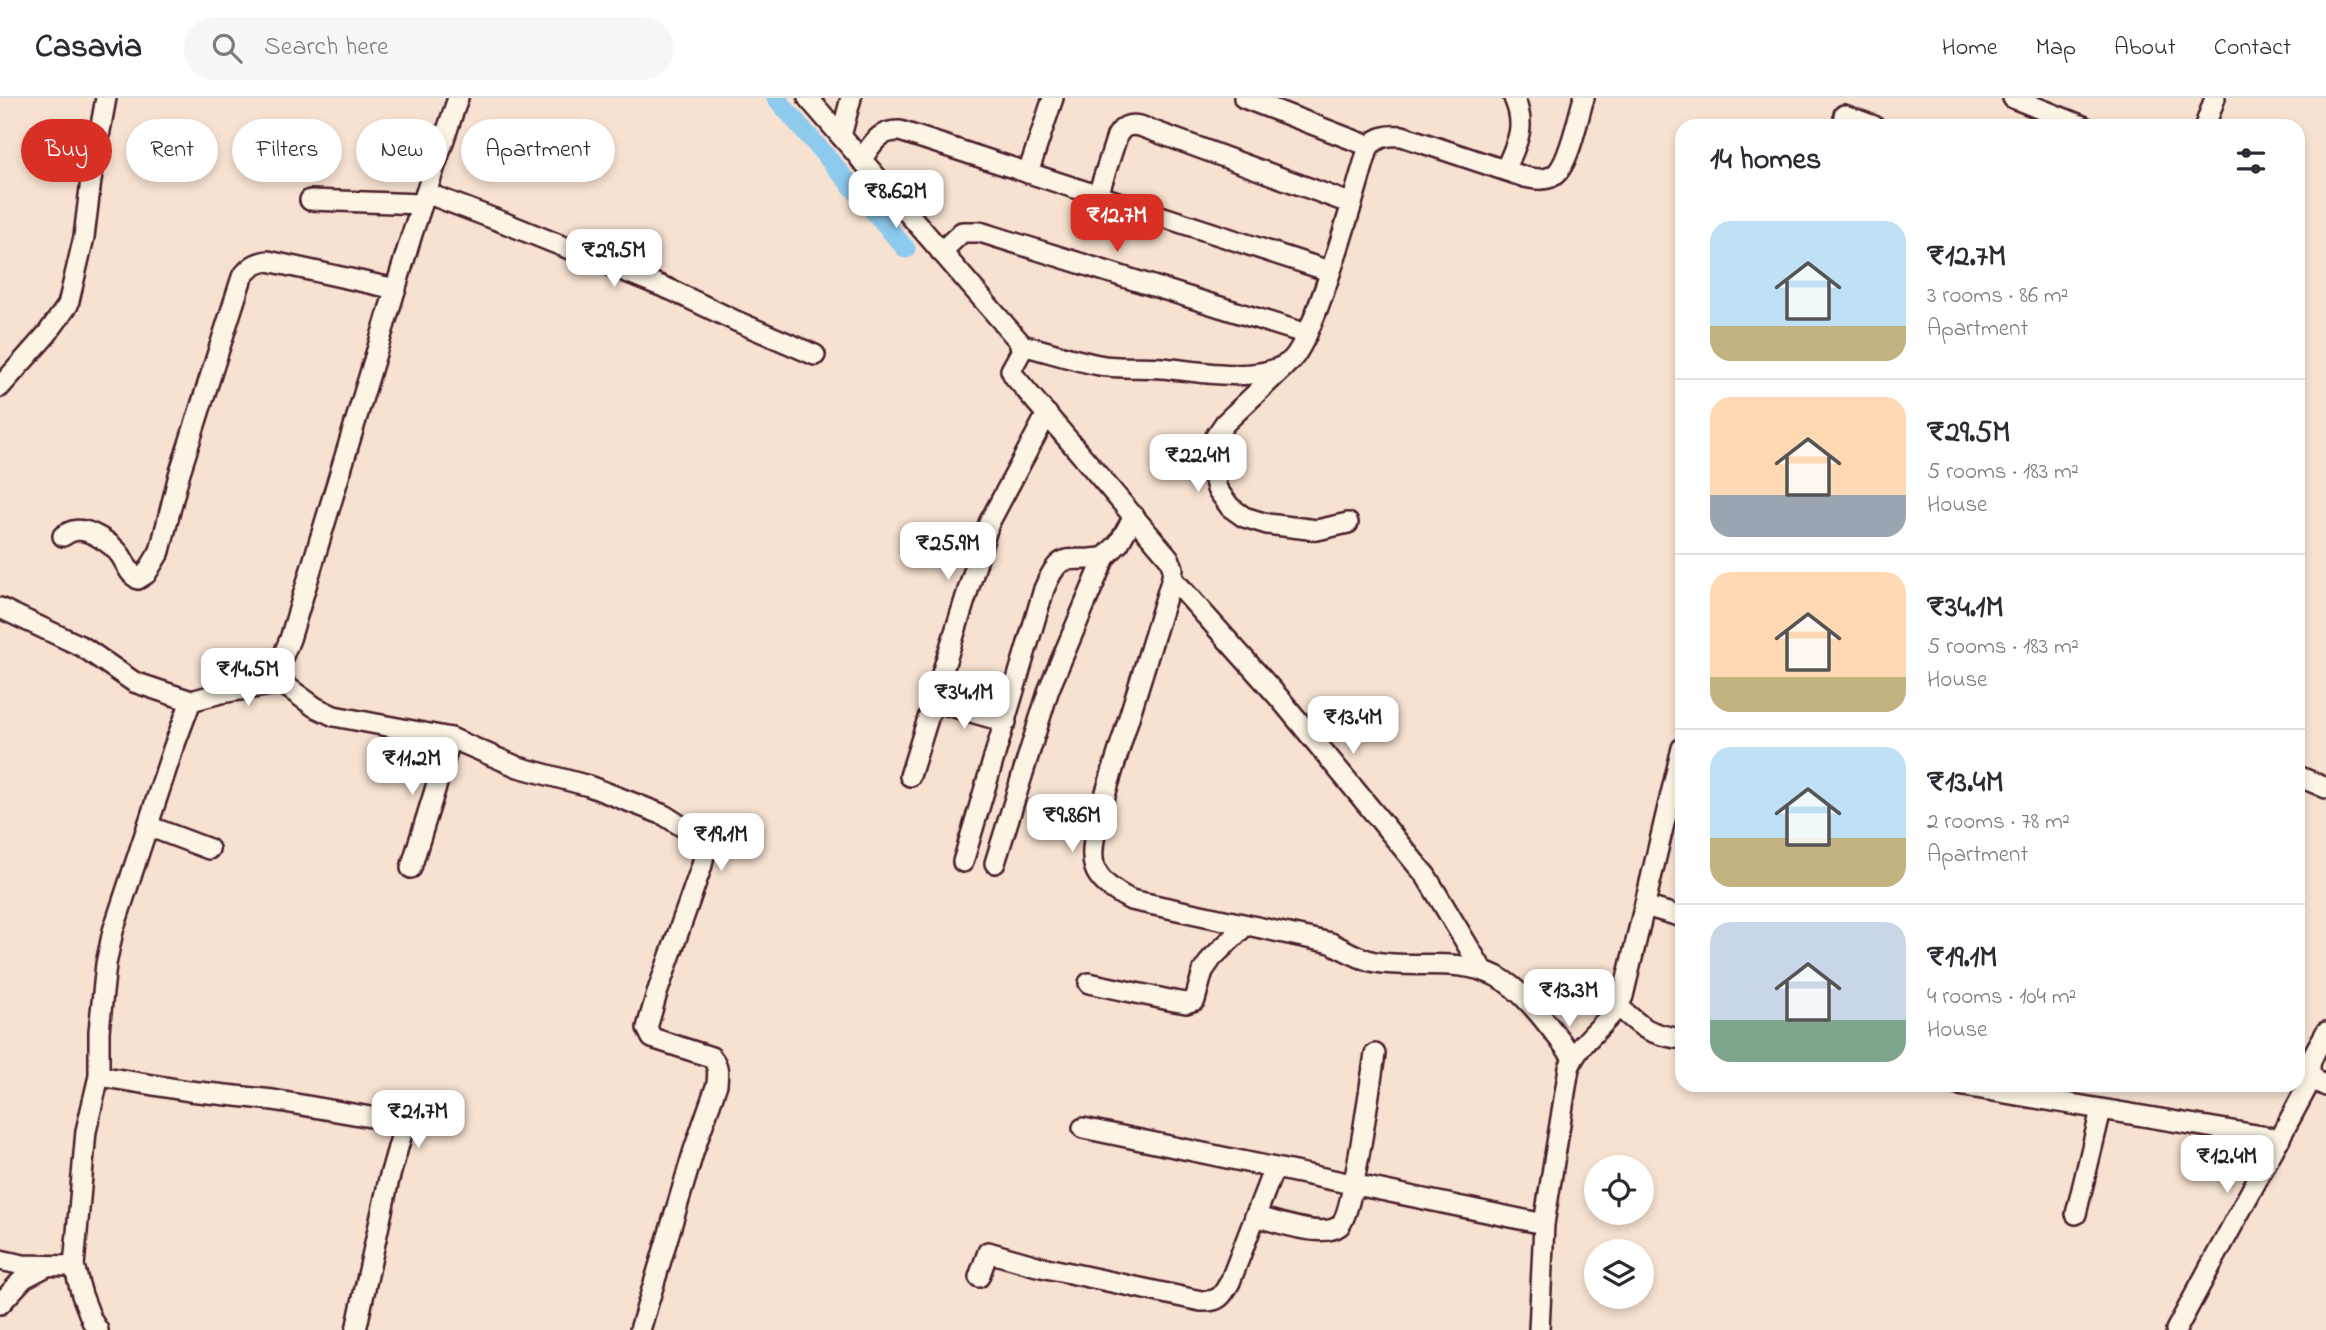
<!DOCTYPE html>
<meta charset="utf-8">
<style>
body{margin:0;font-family:"Indie Flower",sans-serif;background:#f7f7f7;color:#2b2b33;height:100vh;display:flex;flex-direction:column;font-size:26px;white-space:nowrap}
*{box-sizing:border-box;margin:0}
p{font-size:23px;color:#7c7c81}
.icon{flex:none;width:38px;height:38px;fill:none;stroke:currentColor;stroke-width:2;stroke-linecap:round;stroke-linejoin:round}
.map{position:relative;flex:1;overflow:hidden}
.drawer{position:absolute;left:1675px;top:21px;width:630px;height:973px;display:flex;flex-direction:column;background:#fff;border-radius:21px;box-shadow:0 4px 10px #0003}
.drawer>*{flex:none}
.banner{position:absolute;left:21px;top:21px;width:665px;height:63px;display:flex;gap:14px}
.controls{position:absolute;left:1584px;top:1057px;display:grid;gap:14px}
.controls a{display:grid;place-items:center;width:70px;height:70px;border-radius:50%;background:#fff;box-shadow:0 4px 10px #0003;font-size:35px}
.price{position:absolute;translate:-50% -60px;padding:0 16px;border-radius:14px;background:#fff;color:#222;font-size:23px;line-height:46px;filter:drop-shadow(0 2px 4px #0008)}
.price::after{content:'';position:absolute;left:50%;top:42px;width:21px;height:16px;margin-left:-10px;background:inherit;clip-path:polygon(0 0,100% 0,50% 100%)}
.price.current{background:#d93025;color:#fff}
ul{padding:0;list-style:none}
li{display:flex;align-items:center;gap:21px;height:175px;padding:0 35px}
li+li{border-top:2px solid #e1e1e2}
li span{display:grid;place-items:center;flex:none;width:196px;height:140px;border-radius:21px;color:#555}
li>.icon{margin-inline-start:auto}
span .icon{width:84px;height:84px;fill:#fffc;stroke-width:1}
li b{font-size:30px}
h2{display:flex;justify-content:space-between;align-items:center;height:84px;padding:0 35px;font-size:30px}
.chip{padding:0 24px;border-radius:32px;background:#fff;box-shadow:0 4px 10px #0003;font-size:24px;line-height:63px}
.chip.current{background:#d93025;color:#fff}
header{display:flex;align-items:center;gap:42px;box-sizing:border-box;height:98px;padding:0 35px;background:#fff;border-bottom:2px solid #e1e1e2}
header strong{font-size:33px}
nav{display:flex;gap:38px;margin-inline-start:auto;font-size:24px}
.search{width:490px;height:63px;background:#f7f7f7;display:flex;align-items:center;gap:18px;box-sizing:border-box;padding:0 24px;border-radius:38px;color:#7c7c81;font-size:26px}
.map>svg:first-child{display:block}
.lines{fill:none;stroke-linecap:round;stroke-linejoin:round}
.canal{stroke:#8dcaed;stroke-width:19}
.minor-casing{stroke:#4a1f2b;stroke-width:24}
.minor{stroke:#fcf5e5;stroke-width:19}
</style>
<header>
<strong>Casavia</strong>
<div class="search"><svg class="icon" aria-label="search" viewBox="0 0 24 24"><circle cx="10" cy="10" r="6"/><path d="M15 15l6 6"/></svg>Search here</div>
<nav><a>Home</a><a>Map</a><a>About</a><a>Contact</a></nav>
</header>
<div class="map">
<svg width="2326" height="1232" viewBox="0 0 2326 1232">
<rect width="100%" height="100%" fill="#f7e2d1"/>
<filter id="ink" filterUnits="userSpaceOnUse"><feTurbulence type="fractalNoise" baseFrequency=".0143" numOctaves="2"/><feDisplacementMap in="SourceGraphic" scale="14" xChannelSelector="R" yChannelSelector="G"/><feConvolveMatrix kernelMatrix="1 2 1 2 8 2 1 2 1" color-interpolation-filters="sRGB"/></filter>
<g filter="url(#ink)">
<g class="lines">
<polyline class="canal" points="776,0 906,151"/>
<g class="minor-casing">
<g id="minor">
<path d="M 808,0 L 1018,242 L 1022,252 L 1011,272 L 1014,278 L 1169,460 L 1173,470 L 1172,480 L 1098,720 C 1089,765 1087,779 1131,802 L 1331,845 C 1345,852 1359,861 1375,864 C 1415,871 1458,859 1496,878 C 1528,895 1551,932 1573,959"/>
<polyline points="1244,0 1369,48"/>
<polyline points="2013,0 2083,28"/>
<polyline points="1844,17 1874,28"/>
<polyline points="2205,28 2215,0"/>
<polyline points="841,38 851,0"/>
<path d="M 861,62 C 873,46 878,32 900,33 L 1329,173"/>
<path d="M 1505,72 C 1517,45 1527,29 1514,0"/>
<polyline points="1028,75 1053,0"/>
<polyline points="426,95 505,125 671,192 736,223 815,257"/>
<path d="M 1098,97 L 1117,38 C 1123,28 1128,26 1140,28 L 1352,106"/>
<polyline points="310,102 422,106"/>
<polyline points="941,154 962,134 980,134 1307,236"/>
<path d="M 1022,247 C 1047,253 1073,262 1099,267 C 1119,271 1141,268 1162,270 C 1197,273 1256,286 1288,265 C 1314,248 1357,86 1369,48 C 1380,38 1388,37 1402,38 L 1525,79 C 1534,81 1544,83 1553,78 C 1569,69 1578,18 1584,0"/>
<polyline points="1285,268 1225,325 1216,338 1212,370 1217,391 1230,409 1244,419 1267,426 1317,432 1348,425"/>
<polyline points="0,289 47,236 68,207 84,139 91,82 106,0"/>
<path d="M 63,438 C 66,436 69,434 73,433 C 88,429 113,446 121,458 C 127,467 129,476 138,481 L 146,476 L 160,453 L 179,377 L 242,179 C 250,169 255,165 268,163 L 396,191"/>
<polyline points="1172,480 1281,602 1426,778 1483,873"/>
<polyline points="0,510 83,549 134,584 191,603"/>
<path d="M 271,587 L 283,586 L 315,609 L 334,618 L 451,640 L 518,669 L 589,688 L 664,717 L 700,740 L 705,752 L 702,767 L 657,895 L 647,930 L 652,940 L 711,959 C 719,968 718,974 717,986 L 694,1052 L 640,1232"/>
<polyline points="933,603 1006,624"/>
<polyline points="910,678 989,425 1047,316"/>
<polyline points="2298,678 2326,690"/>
<polyline points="148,728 209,751"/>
<path d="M 963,764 L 1044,491 C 1062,448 1068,467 1105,459 L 1119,445 L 1134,418"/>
<polyline points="995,765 1049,591 1105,459"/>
<polyline points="411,770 451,640"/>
<polyline points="1645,808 1682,819"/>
<polyline points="1089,885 1174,903 1186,905 1195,902 1203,873 1212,860 1246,827"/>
<path d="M 1618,908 C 1643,931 1648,936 1682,941"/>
<path d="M 2326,934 C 2315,956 2296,975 2326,988"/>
<polyline points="99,978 189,993 273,1002 405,1025 389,1081 356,1232"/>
<polyline points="1958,987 2280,1041"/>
<polyline points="1083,1030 1544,1126"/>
<polyline points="2076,1116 2101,1012"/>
<path d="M 1255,1118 C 1274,1123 1322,1141 1339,1128 C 1353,1117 1371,981 1375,956"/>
<polyline points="0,1162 23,1167 74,1168"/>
<path d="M 979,1179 L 988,1154 L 1037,1168 L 1201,1203 C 1218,1204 1222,1199 1230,1184 L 1274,1070"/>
<polyline points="0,1206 24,1180 47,1168"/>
<polyline points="98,1232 92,1223 82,1197 74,1168 86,1033 99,978 99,933 106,866 113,833 173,651 191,603 221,595 271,587 290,541 412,136 458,0"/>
<path d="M 1539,1232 L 1544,1126 L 1569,970 C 1581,939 1611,926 1623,898 L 1682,650"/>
<polyline points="2176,1232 2312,980"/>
</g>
</g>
<use href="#minor" class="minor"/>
</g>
</g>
</svg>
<div class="controls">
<a><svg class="icon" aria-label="locate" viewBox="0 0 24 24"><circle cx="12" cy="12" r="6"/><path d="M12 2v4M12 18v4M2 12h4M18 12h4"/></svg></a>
<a><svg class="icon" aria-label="layers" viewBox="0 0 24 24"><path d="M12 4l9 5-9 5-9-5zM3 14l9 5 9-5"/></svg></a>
</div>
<b class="price" style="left:896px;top:132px">₹8.62M</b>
<b class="price current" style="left:1117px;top:156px">₹12.7M</b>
<b class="price" style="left:614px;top:191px">₹29.5M</b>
<b class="price" style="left:1198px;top:396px">₹22.4M</b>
<b class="price" style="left:948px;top:484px">₹25.9M</b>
<b class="price" style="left:248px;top:610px">₹14.5M</b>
<b class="price" style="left:964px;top:633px">₹34.1M</b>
<b class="price" style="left:1353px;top:658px">₹13.4M</b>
<b class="price" style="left:412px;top:699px">₹11.2M</b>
<b class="price" style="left:1072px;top:756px">₹9.86M</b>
<b class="price" style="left:721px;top:775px">₹19.1M</b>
<b class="price" style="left:1569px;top:931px">₹13.3M</b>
<b class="price" style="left:418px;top:1052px">₹21.7M</b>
<b class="price" style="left:2227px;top:1097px">₹12.4M</b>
<div class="banner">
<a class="chip current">Buy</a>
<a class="chip">Rent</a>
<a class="chip">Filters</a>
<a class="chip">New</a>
<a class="chip">Apartment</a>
</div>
<section class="drawer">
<h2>14 homes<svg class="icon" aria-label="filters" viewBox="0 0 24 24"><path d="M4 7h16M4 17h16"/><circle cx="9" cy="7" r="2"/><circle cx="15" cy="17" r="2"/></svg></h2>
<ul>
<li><span style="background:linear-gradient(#bfe0f5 75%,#c2b280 0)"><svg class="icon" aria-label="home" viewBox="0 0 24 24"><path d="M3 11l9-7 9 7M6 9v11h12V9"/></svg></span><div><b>₹12.7M</b><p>3 rooms · 86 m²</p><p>Apartment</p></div></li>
<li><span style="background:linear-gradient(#ffd9b3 70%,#9aa5b1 0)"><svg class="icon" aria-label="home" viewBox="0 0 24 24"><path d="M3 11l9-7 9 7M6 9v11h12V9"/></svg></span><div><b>₹29.5M</b><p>5 rooms · 183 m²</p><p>House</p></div></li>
<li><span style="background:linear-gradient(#ffd9b3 75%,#c2b280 0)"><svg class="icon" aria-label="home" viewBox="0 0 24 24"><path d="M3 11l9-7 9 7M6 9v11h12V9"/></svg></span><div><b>₹34.1M</b><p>5 rooms · 183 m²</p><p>House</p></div></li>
<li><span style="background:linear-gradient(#bfe0f5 65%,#c2b280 0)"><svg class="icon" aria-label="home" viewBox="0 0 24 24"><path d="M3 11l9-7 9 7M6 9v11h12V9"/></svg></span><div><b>₹13.4M</b><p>2 rooms · 78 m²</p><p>Apartment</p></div></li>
<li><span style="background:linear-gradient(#c9d6e8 70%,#7fa58c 0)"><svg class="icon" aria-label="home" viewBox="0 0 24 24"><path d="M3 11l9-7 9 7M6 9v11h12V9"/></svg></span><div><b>₹19.1M</b><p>4 rooms · 104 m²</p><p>House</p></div></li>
</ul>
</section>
</div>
